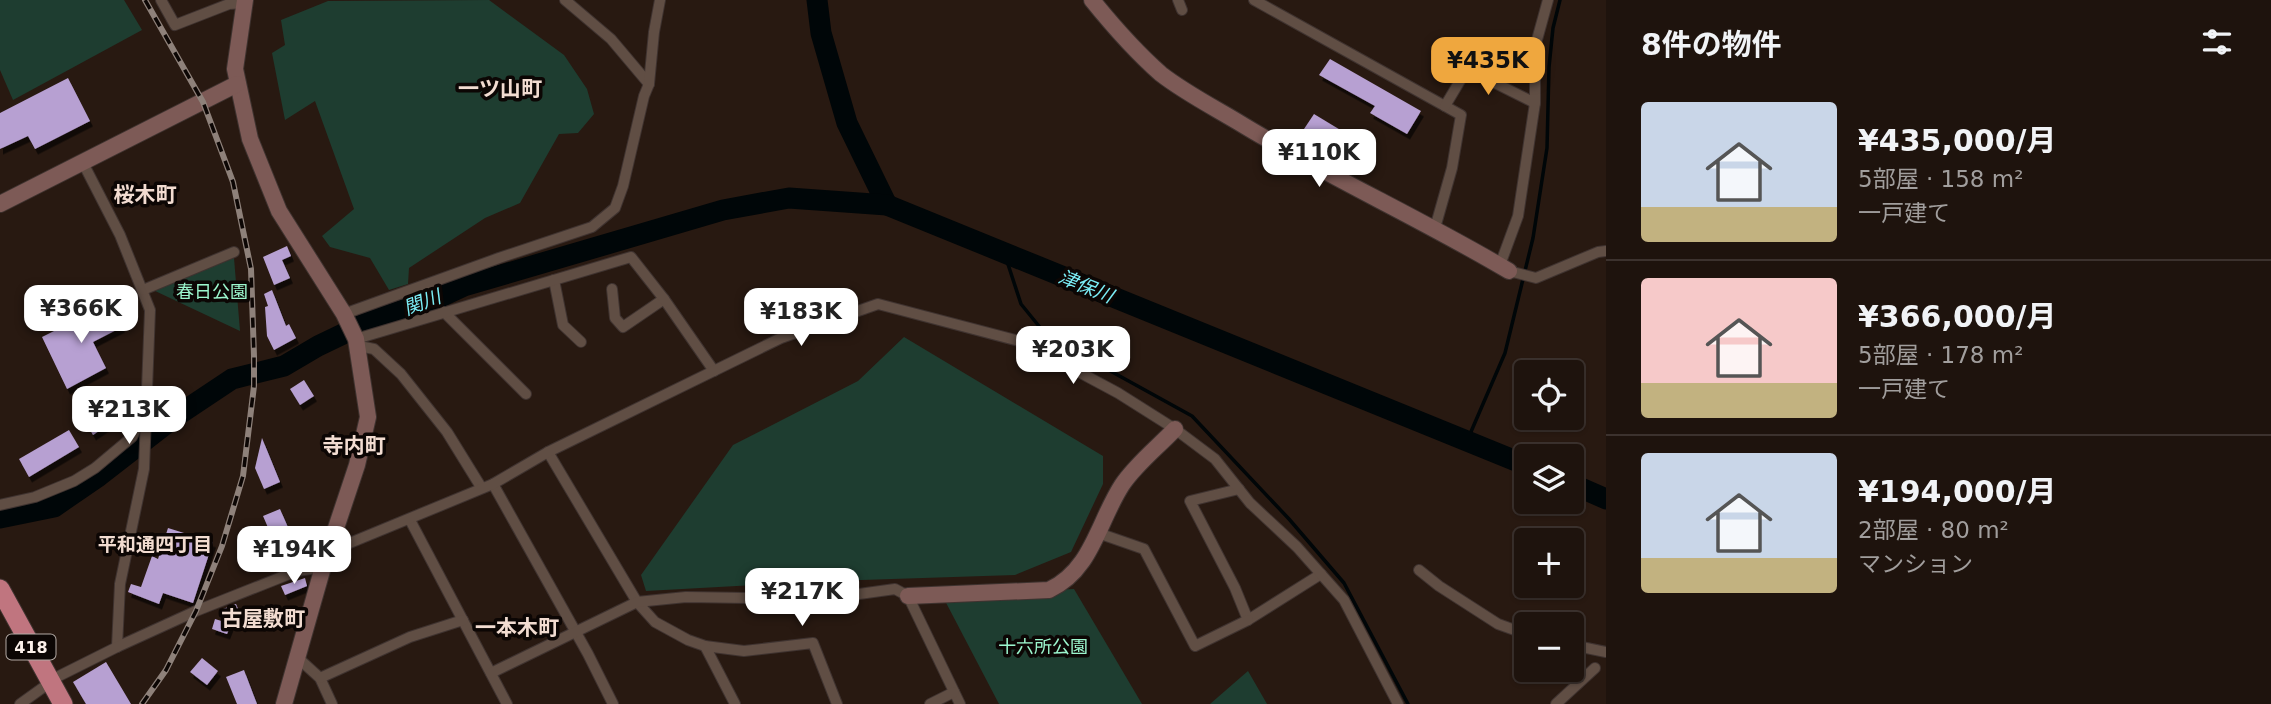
<!DOCTYPE html>
<html lang="ja">
<meta charset="utf-8">
<style>
body{margin:0;font-family:"DejaVu Sans","Noto Sans JP",sans-serif;background:#261c16;color:#f1f3f6;height:100vh;display:flex;flex-direction:column;font-size:26px;white-space:nowrap}
*{box-sizing:border-box;margin:0}
p{font-size:23px;color:#a19e9d}
.icon{flex:none;width:38px;height:38px;fill:none;stroke:currentColor;stroke-width:2;stroke-linecap:round;stroke-linejoin:round}
.map{position:relative;flex:1;overflow:hidden}
.details{display:flex;flex-direction:column;background:#1e130d;width:665px}
.details>*{flex:none}
.controls{position:absolute;left:1514px;top:360px;display:grid;gap:14px}
.controls a{display:grid;place-items:center;width:70px;height:70px;border-radius:7px;background:#1e130d;box-shadow:0 2px 5px #0004,0 0 0 2px #3c322e;font-size:35px}
.price{position:absolute;translate:-50% -60px;padding:0 16px;border-radius:14px;background:#fff;color:#222;font-size:23px;line-height:46px;filter:drop-shadow(0 2px 4px #0008)}
.price::after{content:'';position:absolute;left:50%;top:42px;width:21px;height:16px;margin-left:-10px;background:inherit;clip-path:polygon(0 0,100% 0,50% 100%)}
.price.selected{background:#efa73e;color:#111}
ul{padding:0;list-style:none}
li{display:flex;align-items:center;gap:21px;height:175px;padding:0 35px}
li+li{border-top:2px solid #3c322e}
li span{display:grid;place-items:center;flex:none;width:196px;height:140px;border-radius:7px;color:#555}
li>.icon{margin-inline-start:auto}
span .icon{width:84px;height:84px;fill:#fffc;stroke-width:1}
li b{font-size:30px}
h2{display:flex;justify-content:space-between;align-items:center;height:84px;padding:0 35px;font-size:30px}
main{display:flex;flex:1;min-height:0}
.map>svg:first-child{display:block}
.green{fill:#1e3d30}
.lines{fill:none;stroke-linecap:round;stroke-linejoin:round}
.stream{stroke:#000608;stroke-width:3.5}
.river{stroke:#000608;stroke-width:21}
.building{fill:#b7a0d2;filter:url(#shadow)}
.street-casing{stroke:#3f3330;stroke-width:12}
.secondary-casing{stroke:#3f3330;stroke-width:18}
.highway-casing{stroke:#3f3330;stroke-width:21}
.street{stroke:#604e44;stroke-width:10}
.secondary{stroke:#7d5a56;stroke-width:16}
.highway{stroke:#c0757f;stroke-width:19}
.rail-casing{stroke:#8e817a;stroke-width:6}
.rail{stroke:#0c0604;stroke-width:3.5;stroke-dasharray:10;stroke-linecap:butt}
.labels{text-anchor:middle;stroke-width:7;stroke-linejoin:round;paint-order:stroke}
.shield{fill:#0c0604;stroke:#b3aaa5;stroke-width:2}
.shield-label{font-size:16px;font-weight:bold;fill:#fbf0ea}
.park-label{font-size:18px;fill:#9cf7ce;stroke:#0c0604}
.water-label{font-size:19px;font-style:italic;fill:#7bedf6;stroke:#0c0604}
.neighbourhood-label{font-size:19px;font-weight:bold;fill:#f2dcd1;stroke:#0c0604}
.quarter-label{font-size:21px;font-weight:bold;fill:#f2dcd1;stroke:#0c0604}
</style>
<main>
<div class="map">
<svg width="1606" height="704" viewBox="0 0 1606 704">
<defs>
<filter id="shadow"><feDropShadow dx="3" dy="5.5" stdDeviation="0" flood-color="#0009"/></filter>
</defs>
<rect width="100%" height="100%" fill="#281911"/>
<g class="green">
<polygon points="0,0 124,0 142,30 13,100 0,70"/>
<polygon points="489,0 564,55 587,89 594,114 578,133 559,134 520,203 485,218 409,268 408,284 389,290 370,258 330,247 322,236 354,209 315,101 285,120 272,53 285,45 281,20 328,1"/>
<polygon points="234,258 240,331 153,290"/>
<polygon points="904,337 1103,456 1103,484 1071,552 1015,575 831,581 646,591 641,575 733,445 858,381"/>
<polygon points="1074,589 1142,704 999,704 942,595"/>
<polygon points="1248,671 1267,704 1210,704"/>
</g>
<g class="lines">
<g class="stream">
<polyline points="1004,252 1021,304 1047,336 1192,416 1289,519 1344,583 1408,704"/>
<polyline points="1467,441 1505,353 1533,238 1547,148 1549,67 1553,28 1560,0"/>
</g>
<g class="river">
<polyline points="817,0 821,33 847,123 887,205"/>
<polyline points="1572,484 1606,499"/>
<polyline points="0,518 54,507 99,476 175,417 232,379 284,366 318,346 368,322 436,299 464,286 723,210 789,198 887,205 1526,465"/>
</g>
</g>
<g class="building">
<polygon points="1330,59 1421,111 1407,134 1370,113 1375,106 1319,75"/>
<polygon points="68,78 90,121 35,149 28,136 0,149 0,113"/>
<polygon points="1314,114 1352,137 1343,153 1304,129"/>
<polygon points="287,246 291,256 282,260 290,278 274,285 263,257"/>
<polygon points="272,290 286,326 289,324 296,338 274,350 267,336 265,307 268,306 264,294"/>
<polygon points="110,303 122,327 93,342 106,368 67,389 42,337"/>
<polygon points="304,380 314,396 300,405 290,389"/>
<polygon points="99,394 115,420 93,435 77,407"/>
<polygon points="69,430 79,447 29,477 19,459"/>
<polygon points="262,438 280,482 264,489 255,468"/>
<polygon points="280,509 301,557 297,559 299,563 285,567 263,516"/>
<polygon points="168,528 213,542 193,603 163,593 159,604 128,592 131,584 141,587 152,556 158,559"/>
<polygon points="305,578 307,586 285,595 281,586"/>
<polygon points="236,604 243,620 231,624 227,634 212,629 215,619 228,623 223,609"/>
<polygon points="202,658 218,671 207,685 190,672"/>
<polygon points="106,662 131,704 86,704 73,682"/>
<polygon points="244,670 257,704 237,704 226,677"/>
</g>
<g class="lines">
<g class="street-casing">
<g id="street">
<polyline points="161,0 175,25 229,4 244,3"/>
<polyline points="565,0 611,39 649,84"/>
<polyline points="1178,0 1182,10"/>
<polyline points="1254,0 1461,115 1452,168 1435,228"/>
<polyline points="1445,106 1467,69 1535,103"/>
<polyline points="82,161 120,235 150,310 144,469 120,584 117,647"/>
<polyline points="1500,265 1518,216 1535,103 1535,47 1548,0"/>
<polyline points="1509,271 1536,278 1598,252 1606,251"/>
<polyline points="554,280 563,325 581,342"/>
<polyline points="612,289 615,318 623,327 664,299"/>
<polyline points="143,290 234,252"/>
<polyline points="444,312 526,394"/>
<polyline points="344,314 499,258 592,227 615,208 623,186 644,96 649,84 654,32 660,0"/>
<polyline points="356,339 631,257 664,299 714,371"/>
<polyline points="359,346 374,349 401,374 447,432 481,487"/>
<polyline points="548,452 637,602 655,622 688,640 705,646 744,651 813,643 837,704"/>
<polyline points="493,484 588,654 613,704"/>
<polyline points="1239,489 1190,501 1235,588 1248,620 1321,574"/>
<polyline points="0,505 35,497 74,481 95,468 132,437 144,412"/>
<polyline points="410,520 507,704"/>
<polyline points="1098,533 1144,549 1195,646 1248,620"/>
<polyline points="328,552 493,484 548,452 781,338 878,304 1023,342 1118,393 1175,429 1215,459 1250,503 1297,547 1344,600 1398,704"/>
<polyline points="1419,570 1439,586 1498,624 1526,634"/>
<polyline points="1572,645 1606,652"/>
<polyline points="705,646 735,704"/>
<polyline points="298,658 320,678 332,704"/>
<polyline points="491,673 637,602 686,597 823,599 895,589 908,596 960,704"/>
<polyline points="320,678 410,637 463,620"/>
<polyline points="20,704 59,676 117,647 196,611 297,571 323,567"/>
<polyline points="930,704 954,692"/>
<polyline points="1556,704 1595,668"/>
</g>
</g>
<g class="secondary-casing">
<g id="secondary">
<polyline points="245,0 235,69 250,139 279,211 344,314 356,339 368,417 357,465 323,567 284,704"/>
<path d="M 1092,0 C 1113,26 1136,52 1161,74 C 1184,92 1213,107 1238,122 C 1326,176 1420,218 1509,271"/>
<polyline points="0,204 237,84"/>
<path d="M 908,596 L 1049,590 C 1092,570 1098,522 1122,485 C 1136,464 1158,447 1175,429"/>
</g>
</g>
<g class="highway-casing">
<polyline id="highway" points="0,589 63,704"/>
</g>
<use href="#street" class="street"/>
<use href="#secondary" class="secondary"/>
<use href="#highway" class="highway"/>
<g class="rail-casing">
<polyline id="rail" points="142,704 166,670 196,611 222,546 243,476 254,386 254,356 251,269 233,182 203,102 145,0"/>
</g>
<use href="#rail" class="rail"/>
</g>
<g class="labels">
<rect class="shield" x="6.5" y="634.5" width="49" height="25" rx="5"/>
<g class="shield-label">
<text x="31" y="653">418</text>
</g>
<g class="park-label">
<text x="212" y="298">春日公園</text>
<text x="1043" y="653">十六所公園</text>
</g>
<g class="water-label">
<text transform="translate(1086 286) rotate(22)" y="7">津保川</text>
<text transform="translate(422 302) rotate(-21)" y="7">関川</text>
</g>
<g class="neighbourhood-label">
<text x="155" y="551">平和通四丁目</text>
</g>
<g class="quarter-label">
<text x="500" y="96">一ツ山町</text>
<text x="145" y="202">桜木町</text>
<text x="354" y="453">寺内町</text>
<text x="263" y="626">古屋敷町</text>
<text x="517" y="635">一本木町</text>
</g>
</g>
</svg>
<div class="controls">
<a><svg class="icon" aria-label="locate" viewBox="0 0 24 24"><circle cx="12" cy="12" r="6"/><path d="M12 2v4M12 18v4M2 12h4M18 12h4"/></svg></a>
<a><svg class="icon" aria-label="layers" viewBox="0 0 24 24"><path d="M12 4l9 5-9 5-9-5zM3 14l9 5 9-5"/></svg></a>
<a>+</a>
<a>−</a>
</div>
<b class="price selected" style="left:1488px;top:97px">¥435K</b>
<b class="price" style="left:1319px;top:189px">¥110K</b>
<b class="price" style="left:81px;top:345px">¥366K</b>
<b class="price" style="left:801px;top:348px">¥183K</b>
<b class="price" style="left:1073px;top:386px">¥203K</b>
<b class="price" style="left:129px;top:446px">¥213K</b>
<b class="price" style="left:294px;top:586px">¥194K</b>
<b class="price" style="left:802px;top:628px">¥217K</b>
</div>
<section class="details">
<h2>8件の物件<svg class="icon" aria-label="filters" viewBox="0 0 24 24"><path d="M4 7h16M4 17h16"/><circle cx="9" cy="7" r="2"/><circle cx="15" cy="17" r="2"/></svg></h2>
<ul>
<li><span style="background:linear-gradient(#c9d6e8 75%,#c2b280 0)"><svg class="icon" aria-label="home" viewBox="0 0 24 24"><path d="M3 11l9-7 9 7M6 9v11h12V9"/></svg></span><div><b>¥435,000/月</b><p>5部屋 · 158 m²</p><p>一戸建て</p></div></li>
<li><span style="background:linear-gradient(#f6c9c9 75%,#c2b280 0)"><svg class="icon" aria-label="home" viewBox="0 0 24 24"><path d="M3 11l9-7 9 7M6 9v11h12V9"/></svg></span><div><b>¥366,000/月</b><p>5部屋 · 178 m²</p><p>一戸建て</p></div></li>
<li><span style="background:linear-gradient(#c9d6e8 75%,#c2b280 0)"><svg class="icon" aria-label="home" viewBox="0 0 24 24"><path d="M3 11l9-7 9 7M6 9v11h12V9"/></svg></span><div><b>¥194,000/月</b><p>2部屋 · 80 m²</p><p>マンション</p></div></li>
</ul>
</section>
</main>
